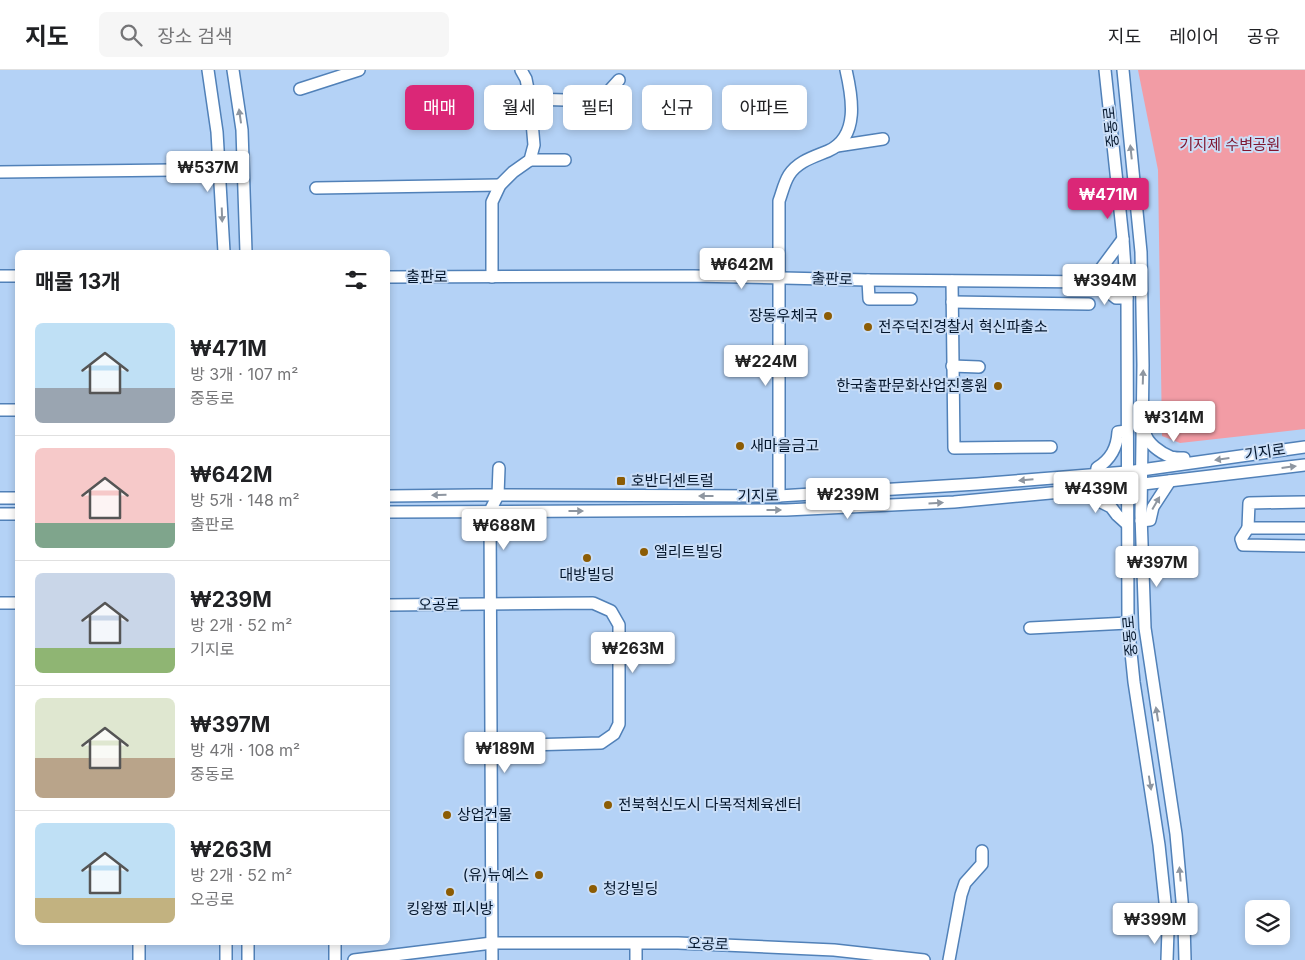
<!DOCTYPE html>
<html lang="ko">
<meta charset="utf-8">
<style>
body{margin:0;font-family:Inter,"Noto Sans KR",sans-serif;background:#f6f6f6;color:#202124;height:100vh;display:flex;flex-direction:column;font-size:19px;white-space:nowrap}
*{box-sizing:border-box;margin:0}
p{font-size:16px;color:#757577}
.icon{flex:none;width:28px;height:28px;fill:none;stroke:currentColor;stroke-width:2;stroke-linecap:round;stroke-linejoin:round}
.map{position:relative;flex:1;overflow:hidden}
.side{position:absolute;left:15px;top:180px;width:375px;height:695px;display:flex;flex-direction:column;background:#fff;border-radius:8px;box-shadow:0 2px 8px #0003}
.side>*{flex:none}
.top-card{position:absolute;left:405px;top:15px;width:475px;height:45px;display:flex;gap:10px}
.controls{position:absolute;left:1245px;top:830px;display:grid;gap:10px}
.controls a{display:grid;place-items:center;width:45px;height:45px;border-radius:8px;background:#fff;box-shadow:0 2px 8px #0003;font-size:25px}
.price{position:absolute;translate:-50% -42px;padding:0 11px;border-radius:5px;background:#fff;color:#222;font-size:16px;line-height:32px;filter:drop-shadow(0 1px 2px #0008)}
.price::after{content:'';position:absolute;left:50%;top:30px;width:15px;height:11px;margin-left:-8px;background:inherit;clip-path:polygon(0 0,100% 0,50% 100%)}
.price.on{background:#db2777;color:#fff}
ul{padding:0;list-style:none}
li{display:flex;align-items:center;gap:15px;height:125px;padding:0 20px}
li+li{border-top:1px solid #e0e0e0}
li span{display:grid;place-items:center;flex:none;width:140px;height:100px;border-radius:8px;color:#555}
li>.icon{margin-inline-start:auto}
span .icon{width:60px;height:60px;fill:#fffc;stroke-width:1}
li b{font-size:21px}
h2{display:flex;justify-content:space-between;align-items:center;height:60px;padding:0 20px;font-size:21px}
.chip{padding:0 18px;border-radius:8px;background:#fff;box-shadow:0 2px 8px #0003;font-size:18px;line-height:45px}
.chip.on{background:#db2777;color:#fff}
header{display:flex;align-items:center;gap:30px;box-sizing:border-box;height:70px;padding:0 25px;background:#fff;border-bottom:1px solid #e0e0e0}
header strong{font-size:24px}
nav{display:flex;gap:28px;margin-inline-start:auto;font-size:18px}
.search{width:350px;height:45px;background:#f6f6f6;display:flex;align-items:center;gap:12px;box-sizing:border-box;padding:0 18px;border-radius:8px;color:#757577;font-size:19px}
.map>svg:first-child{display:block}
.green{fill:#f29ca5}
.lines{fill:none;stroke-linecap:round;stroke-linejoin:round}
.minor-casing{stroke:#5181b8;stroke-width:14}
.minor{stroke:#fff;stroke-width:11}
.oneway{fill:#8e96a0}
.poi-dot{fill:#8c5c04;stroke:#cadef7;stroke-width:2}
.labels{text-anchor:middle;stroke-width:4;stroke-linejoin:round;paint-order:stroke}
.street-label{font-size:15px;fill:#04162c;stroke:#cadef7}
.park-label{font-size:15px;fill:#7e1630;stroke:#cadef7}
.poi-label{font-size:15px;fill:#04162c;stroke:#cadef7;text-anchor:start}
</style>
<header>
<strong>지도</strong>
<div class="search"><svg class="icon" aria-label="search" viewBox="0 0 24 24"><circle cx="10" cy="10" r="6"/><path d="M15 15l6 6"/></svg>장소 검색</div>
<nav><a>지도</a><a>레이어</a><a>공유</a></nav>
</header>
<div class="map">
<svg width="1305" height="890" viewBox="0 0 1305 890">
<rect width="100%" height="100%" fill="#b4d2f6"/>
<polygon class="green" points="1138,0 1305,0 1305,359 1180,373 1162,366 1158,100"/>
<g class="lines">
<g class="minor-casing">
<g id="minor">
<polyline points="208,0 217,62 224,182"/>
<polyline points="233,0 242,60 246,182"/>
<polyline points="1105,0 1123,169 1127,228 1128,553 1134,612 1159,775 1168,860 1167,890"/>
<polyline points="1123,0 1141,182 1143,295 1141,445 1145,558 1176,764 1184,853 1185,890"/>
<polyline points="300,19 359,0"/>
<polyline points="530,29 600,31 619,10"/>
<polyline points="837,76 883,69"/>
<polyline points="530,90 565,90"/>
<polyline points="0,102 173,100"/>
<polyline points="316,118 500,115"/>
<polyline points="0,206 18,206"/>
<polyline points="388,207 693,206 868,210 1096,212 1116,228 1127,228"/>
<polyline points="492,207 492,132 500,115 513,102 530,90 534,75 530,29 526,9 521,0"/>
<polyline points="868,210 869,229 911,229"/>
<polyline points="952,211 954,378 1051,377"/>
<polyline points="1096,212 1100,200 1123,169"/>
<polyline points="952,232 1089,234"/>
<polyline points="952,296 979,297"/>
<polyline points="0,340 18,340"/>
<path d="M 1142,359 L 1145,362 C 1146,373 1161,383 1171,387 C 1175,388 1180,388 1184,388 L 1184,392"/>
<path d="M 1096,405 L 1097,398 C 1111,389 1117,378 1118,362 L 1127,361"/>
<polyline points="1088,420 1091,427 1111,437 1117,445 1127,454"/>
<polyline points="388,426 476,425 779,426 977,414 1127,402 1305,377"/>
<path d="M 779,426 L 779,131 C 782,123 784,113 789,105 C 798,91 814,87 828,81 C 860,67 852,26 846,0"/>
<polyline points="0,428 18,428"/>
<polyline points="1305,432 1249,433 1248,458 1305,458"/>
<polyline points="388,442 786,440 954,432 1126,416 1305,395"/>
<polyline points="0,444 18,444"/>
<polyline points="1141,451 1150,450 1153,437 1170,411"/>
<polyline points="1248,458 1241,469 1243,475 1305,476"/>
<polyline points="0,533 18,533"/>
<polyline points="388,535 593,533 611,541 619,555 619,654 614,664 601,673 491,676"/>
<polyline points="1030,558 1128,553"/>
<polyline points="139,872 139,890"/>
<polyline points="248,872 248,890"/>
<polyline points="335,872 335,890"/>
<polyline points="636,874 636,890"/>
<polyline points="226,890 226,872"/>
<polyline points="354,890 492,873 678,873 834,880 924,890"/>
<polyline points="492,890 490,441 498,425 499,398"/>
<polyline points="949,890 961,825 965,813 982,794 982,781"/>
</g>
</g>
<use href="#minor" class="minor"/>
</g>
<defs><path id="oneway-solid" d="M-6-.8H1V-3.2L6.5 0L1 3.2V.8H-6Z" transform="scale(1.25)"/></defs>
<g class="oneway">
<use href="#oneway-solid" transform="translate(240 46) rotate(-98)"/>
<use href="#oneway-solid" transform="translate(1131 82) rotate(-96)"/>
<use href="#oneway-solid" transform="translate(222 145) rotate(88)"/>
<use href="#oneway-solid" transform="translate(1143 307) rotate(-88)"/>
<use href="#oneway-solid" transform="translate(1222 389) rotate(172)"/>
<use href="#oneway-solid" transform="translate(1289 397) rotate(-7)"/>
<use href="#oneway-solid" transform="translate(1026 410) rotate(175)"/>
<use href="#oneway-solid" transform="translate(439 425) rotate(179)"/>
<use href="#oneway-solid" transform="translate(706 426) rotate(180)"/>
<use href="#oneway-solid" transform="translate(936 433) rotate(-3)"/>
<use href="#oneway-solid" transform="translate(1156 433) rotate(-60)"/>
<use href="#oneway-solid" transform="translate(774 440)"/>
<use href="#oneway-solid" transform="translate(576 441)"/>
<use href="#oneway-solid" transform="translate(1157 644) rotate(-99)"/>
<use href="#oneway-solid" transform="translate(1150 713) rotate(81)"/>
<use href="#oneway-solid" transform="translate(1180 804) rotate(-95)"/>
</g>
<g class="poi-dot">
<circle cx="828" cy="246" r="5"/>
<circle cx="868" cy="257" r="5"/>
<circle cx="998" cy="316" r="5"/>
<circle cx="740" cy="376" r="5"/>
<rect x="616" y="406" width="10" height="10" rx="2.5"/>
<circle cx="644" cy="482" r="5"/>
<circle cx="587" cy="488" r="5"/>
<circle cx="608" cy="735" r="5"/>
<circle cx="447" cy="745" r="5"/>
<circle cx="539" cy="805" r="5"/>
<circle cx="593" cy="819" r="5"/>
<circle cx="450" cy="822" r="5"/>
</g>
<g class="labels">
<g class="street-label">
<text transform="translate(1111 57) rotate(-96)" y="5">중동로</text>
<text x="427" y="212">출판로</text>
<text transform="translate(832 209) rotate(2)" y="5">출판로</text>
<text transform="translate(1265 382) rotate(-8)" y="5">기지로</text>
<text transform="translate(758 426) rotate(-1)" y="5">기지로</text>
<text x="439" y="540">오공로</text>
<text transform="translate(1130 566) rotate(-95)" y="5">중동로</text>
<text transform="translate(708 874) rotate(2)" y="5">오공로</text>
</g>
<g class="park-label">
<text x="1230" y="80">기지제 수변공원</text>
</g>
<g class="poi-label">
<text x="818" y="251" text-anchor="end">장동우체국</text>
<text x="878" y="262">전주덕진경찰서 혁신파출소</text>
<text x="988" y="321" text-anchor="end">한국출판문화산업진흥원</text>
<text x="750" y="381">새마을금고</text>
<text x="631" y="416">호반더센트럴</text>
<text x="654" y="487">엘리트빌딩</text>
<text x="587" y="510" text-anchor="middle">대방빌딩</text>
<text x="618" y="740">전북혁신도시 다목적체육센터</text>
<text x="457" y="750">상업건물</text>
<text x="529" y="810" text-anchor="end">(유)뉴예스</text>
<text x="603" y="824">청강빌딩</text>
<text x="450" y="844" text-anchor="middle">킹왕짱 피시방</text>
</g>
</g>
</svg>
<div class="controls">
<a><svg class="icon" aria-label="layers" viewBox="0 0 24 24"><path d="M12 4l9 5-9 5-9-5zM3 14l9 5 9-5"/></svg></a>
</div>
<b class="price" style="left:208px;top:123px">₩537M</b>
<b class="price on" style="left:1108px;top:150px">₩471M</b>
<b class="price" style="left:742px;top:220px">₩642M</b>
<b class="price" style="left:1105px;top:236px">₩394M</b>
<b class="price" style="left:766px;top:317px">₩224M</b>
<b class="price" style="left:1174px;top:373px">₩314M</b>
<b class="price" style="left:1096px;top:444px">₩439M</b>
<b class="price" style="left:848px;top:450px">₩239M</b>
<b class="price" style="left:504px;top:481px">₩688M</b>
<b class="price" style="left:1157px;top:518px">₩397M</b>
<b class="price" style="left:633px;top:604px">₩263M</b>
<b class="price" style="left:505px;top:704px">₩189M</b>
<b class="price" style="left:1155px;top:875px">₩399M</b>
<div class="top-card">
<a class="chip on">매매</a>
<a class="chip">월세</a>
<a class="chip">필터</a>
<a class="chip">신규</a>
<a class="chip">아파트</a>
</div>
<section class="side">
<h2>매물 13개<svg class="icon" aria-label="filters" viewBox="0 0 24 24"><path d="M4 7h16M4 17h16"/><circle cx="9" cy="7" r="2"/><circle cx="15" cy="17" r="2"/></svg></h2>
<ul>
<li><span style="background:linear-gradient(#bfe0f5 65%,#9aa5b1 0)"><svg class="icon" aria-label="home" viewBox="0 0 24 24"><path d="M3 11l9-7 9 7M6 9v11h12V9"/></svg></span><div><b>₩471M</b><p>방 3개 · 107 m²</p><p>중동로</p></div></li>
<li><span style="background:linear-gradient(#f6c9c9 75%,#7fa58c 0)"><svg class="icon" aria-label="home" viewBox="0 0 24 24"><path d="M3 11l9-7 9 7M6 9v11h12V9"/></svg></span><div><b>₩642M</b><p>방 5개 · 148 m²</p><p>출판로</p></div></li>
<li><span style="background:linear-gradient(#c9d6e8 75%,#8fb573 0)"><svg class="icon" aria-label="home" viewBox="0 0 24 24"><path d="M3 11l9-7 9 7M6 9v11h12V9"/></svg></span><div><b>₩239M</b><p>방 2개 · 52 m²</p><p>기지로</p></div></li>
<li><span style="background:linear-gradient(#dfe7d0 60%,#b9a48a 0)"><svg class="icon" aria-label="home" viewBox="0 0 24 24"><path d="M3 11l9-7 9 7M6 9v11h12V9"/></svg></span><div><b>₩397M</b><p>방 4개 · 108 m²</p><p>중동로</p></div></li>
<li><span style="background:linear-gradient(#bfe0f5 75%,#c2b280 0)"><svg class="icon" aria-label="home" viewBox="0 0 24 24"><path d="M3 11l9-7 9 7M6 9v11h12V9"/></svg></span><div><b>₩263M</b><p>방 2개 · 52 m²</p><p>오공로</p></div></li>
</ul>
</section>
</div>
